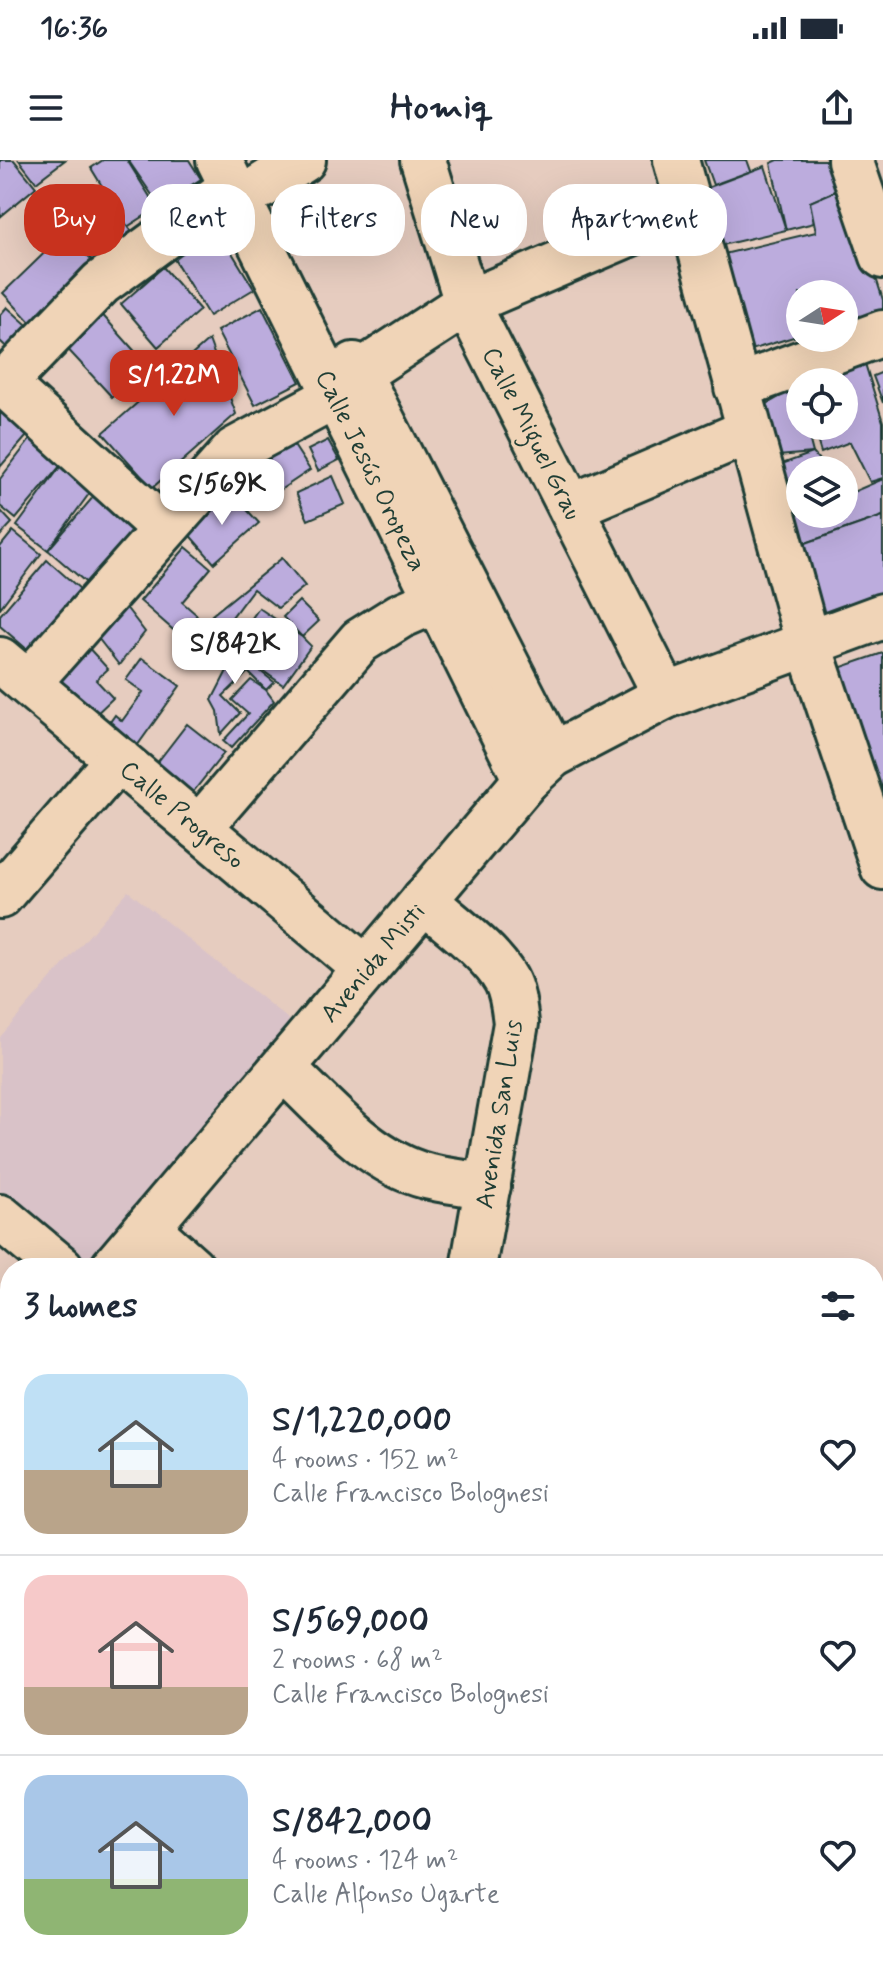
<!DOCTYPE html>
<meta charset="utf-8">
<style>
body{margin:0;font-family:Mynerve,sans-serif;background:#f6f6f7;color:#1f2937;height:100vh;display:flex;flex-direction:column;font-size:30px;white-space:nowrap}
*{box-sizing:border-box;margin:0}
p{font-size:26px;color:#747a83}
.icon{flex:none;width:44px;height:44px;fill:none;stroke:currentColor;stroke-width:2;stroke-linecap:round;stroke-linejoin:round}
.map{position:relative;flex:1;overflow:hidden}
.side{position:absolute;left:0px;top:1098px;width:884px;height:714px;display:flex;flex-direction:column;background:#fff;border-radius:32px 32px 0 0;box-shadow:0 8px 32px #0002}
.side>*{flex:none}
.hud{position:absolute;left:24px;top:24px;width:836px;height:72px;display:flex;gap:16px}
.needle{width:52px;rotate:78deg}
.controls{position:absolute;left:786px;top:120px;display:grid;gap:16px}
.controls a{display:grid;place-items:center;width:72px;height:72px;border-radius:50%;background:#fff;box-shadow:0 8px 32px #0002;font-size:40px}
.price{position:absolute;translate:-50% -68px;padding:0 18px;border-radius:16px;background:#fff;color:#222;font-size:26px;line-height:52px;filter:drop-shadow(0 2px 4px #0008)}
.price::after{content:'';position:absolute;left:50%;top:48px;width:24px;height:18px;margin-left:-12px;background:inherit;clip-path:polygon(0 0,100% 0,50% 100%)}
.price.active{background:#c8321e;color:#fff}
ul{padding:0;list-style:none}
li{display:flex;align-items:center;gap:24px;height:200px;padding:0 24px}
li+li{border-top:2px solid #e0e1e3}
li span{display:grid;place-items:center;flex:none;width:224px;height:160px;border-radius:24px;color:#555}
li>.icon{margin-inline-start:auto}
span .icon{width:96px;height:96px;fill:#fffc;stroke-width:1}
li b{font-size:34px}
h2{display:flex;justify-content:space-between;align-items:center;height:96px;padding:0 24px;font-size:34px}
.tag{padding:0 28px;border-radius:32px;background:#fff;box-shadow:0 8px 32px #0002;font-size:28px;line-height:72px}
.tag.active{background:#c8321e;color:#fff}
.status{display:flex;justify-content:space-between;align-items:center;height:56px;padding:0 40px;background:#fff;direction:ltr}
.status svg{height:22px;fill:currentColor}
header{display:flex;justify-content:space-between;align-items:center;height:104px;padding:0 24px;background:#fff;font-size:36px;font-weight:700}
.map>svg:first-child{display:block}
.built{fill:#d9c2c8}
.building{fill:#bcacdd;stroke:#1f3d34;stroke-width:2}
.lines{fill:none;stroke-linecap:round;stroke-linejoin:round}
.minor-casing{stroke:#1f3d34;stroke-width:50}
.minor{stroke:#f0d4b7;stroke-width:44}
.labels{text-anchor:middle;stroke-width:6;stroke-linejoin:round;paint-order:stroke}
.street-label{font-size:26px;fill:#1f3d34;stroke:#f0d4b7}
</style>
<div class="status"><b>16:36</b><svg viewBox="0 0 49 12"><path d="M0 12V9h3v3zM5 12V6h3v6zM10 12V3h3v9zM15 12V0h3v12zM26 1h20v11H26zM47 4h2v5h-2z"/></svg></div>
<header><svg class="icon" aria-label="menu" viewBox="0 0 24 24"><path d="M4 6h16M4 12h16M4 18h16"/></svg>Homiq<svg class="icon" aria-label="share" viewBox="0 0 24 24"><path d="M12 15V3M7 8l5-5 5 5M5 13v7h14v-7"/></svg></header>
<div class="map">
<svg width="883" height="1811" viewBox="0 0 883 1811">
<rect width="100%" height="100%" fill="#e6ccbf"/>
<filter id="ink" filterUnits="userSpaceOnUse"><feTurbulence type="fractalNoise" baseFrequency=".0125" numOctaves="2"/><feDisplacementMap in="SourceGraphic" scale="16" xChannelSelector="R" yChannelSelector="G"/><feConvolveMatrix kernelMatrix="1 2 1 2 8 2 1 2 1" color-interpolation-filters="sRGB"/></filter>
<g filter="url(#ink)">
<polygon class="built" points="128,731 292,862 83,1106 0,1035 0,877"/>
<g class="building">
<polygon points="0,0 14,0 36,27 0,57"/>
<polygon points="19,0 65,0 36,22"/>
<polygon points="103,0 127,0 157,48 127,67 91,8"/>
<polygon points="128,0 189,0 201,19 159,45"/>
<polygon points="704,0 747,0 751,11 713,25"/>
<polygon points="778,0 838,0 847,26 810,42 814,63 786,70 771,3"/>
<polygon points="765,6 786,70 718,86 704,29"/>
<polygon points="847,26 883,140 883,150 844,161 844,134 800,134 800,175 751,190 724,94 816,72 810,42"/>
<polygon points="101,31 133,73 94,103 62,61"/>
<polygon points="214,63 254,129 209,156 169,91"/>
<polygon points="65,73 94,103 32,164 3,133"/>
<polygon points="163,107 200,150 158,187 121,144"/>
<polygon points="7,147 35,172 15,195 0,181 0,155"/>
<polygon points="262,147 300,222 255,245 217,171"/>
<polygon points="99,151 147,205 112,237 63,184"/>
<polygon points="209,180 236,254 152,328 103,273"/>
<polygon points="863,197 883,262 883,318 870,322 850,282 821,293 813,266 844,266 844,222 823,222"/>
<polygon points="883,212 883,243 873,216"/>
<polygon points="795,228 800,246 800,266 806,266 813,293 778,296 762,247"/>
<polygon points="0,239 33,269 0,307"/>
<polygon points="36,272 66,299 16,359 0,346 0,319"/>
<polygon points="328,280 339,300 318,311 308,290"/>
<polygon points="291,281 310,310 262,342 243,313"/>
<polygon points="813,293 828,310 800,310 800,354 844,354 844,332 846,335 883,319 883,356 803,384 776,306"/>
<polygon points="66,299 97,323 48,390 17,366"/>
<polygon points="333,316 345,344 308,360 296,333"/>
<polygon points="100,329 142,365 90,426 48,390"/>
<polygon points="230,331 259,363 214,403 186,371"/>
<polygon points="0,350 12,363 0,376"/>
<polygon points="883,356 883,439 825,459 803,384"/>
<polygon points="13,371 41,394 0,448 0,387"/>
<polygon points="186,387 211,408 182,442 197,455 179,475 140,441"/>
<polygon points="282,398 305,426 278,448 253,429 226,465 212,455"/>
<polygon points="47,400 88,436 36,497 0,466 0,455"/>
<polygon points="299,441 319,461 302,477 283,457"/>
<polygon points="122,442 145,472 119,505 98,478"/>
<polygon points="259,448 302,477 311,486 283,525 231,488"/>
<polygon points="85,484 108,509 96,520 113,538 92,558 52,516"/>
<polygon points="231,488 274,522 266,530 248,512 223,536 240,553 221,574 218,551 212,540 230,505 222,501"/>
<polygon points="883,493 883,656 833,510"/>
<polygon points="142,498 180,526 132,593 103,572 115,555 122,561 143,532 126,520"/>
<polygon points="251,520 266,530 274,541 231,588 223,581 248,554 232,540"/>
<polygon points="187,564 224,593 189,637 153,608"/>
</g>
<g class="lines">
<g class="minor-casing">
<g id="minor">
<polyline points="219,0 526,620"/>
<polyline points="423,0 467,143 666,536"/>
<polyline points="676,0 808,483 883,707"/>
<polyline points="850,0 883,96"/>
<polyline points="262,26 303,0"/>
<polyline points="354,205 553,595"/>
<polyline points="358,214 467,143 690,48"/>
<polyline points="0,220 164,369"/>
<polyline points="4,223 101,123 232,27"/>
<polyline points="737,227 883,173"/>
<polyline points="571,347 749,271"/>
<polyline points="0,500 366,809"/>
<polyline points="28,523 235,290 336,236"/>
<polyline points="199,668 360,481 400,456 437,440"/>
<polyline points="0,736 118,599"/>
<path d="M 424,740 C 449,763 490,791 506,820 C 513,833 514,848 516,863 L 473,1108"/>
<path d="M 283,908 C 325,947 368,1001 426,1016 C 446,1021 467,1023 488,1026"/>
<polyline points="0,1057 61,1108"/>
<polyline points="147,1068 192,1108"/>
<polyline points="113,1108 526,620 553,595 666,536 883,456"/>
<polyline points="0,1243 10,1231"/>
<polyline points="874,1260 883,1275"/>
<polyline points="874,1432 883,1435"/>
<polyline points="0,1494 10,1503"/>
<polyline points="874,1612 883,1611"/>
<polyline points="0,1707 10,1696"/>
<polyline points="0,1777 10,1786"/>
<polyline points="874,1784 883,1782"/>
<polyline points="36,1802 52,1811"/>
<polyline points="425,1802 426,1811"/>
<polyline points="641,1802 642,1811"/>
<polyline points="845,1802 846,1811"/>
</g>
</g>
<use href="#minor" class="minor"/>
</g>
</g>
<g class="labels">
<g class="street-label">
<text transform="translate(533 273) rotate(63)" y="9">Calle Miguel Grau</text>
<text transform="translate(372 310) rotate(64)" y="9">Calle Jesús Oropeza</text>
<text transform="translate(183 654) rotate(40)" y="9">Calle Progreso</text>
<text transform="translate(372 802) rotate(-50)" y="9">Avenida Misti</text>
<text transform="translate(498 954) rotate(-81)" y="9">Avenida San Luis</text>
</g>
</g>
</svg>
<div class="controls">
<a><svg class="needle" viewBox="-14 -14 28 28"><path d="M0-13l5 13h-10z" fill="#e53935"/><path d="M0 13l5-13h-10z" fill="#747a83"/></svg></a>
<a><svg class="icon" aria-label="locate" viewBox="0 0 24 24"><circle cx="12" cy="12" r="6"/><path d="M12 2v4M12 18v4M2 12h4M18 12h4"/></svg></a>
<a><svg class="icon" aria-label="layers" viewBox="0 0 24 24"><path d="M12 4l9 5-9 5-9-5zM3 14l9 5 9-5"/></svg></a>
</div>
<b class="price active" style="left:174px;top:258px">S/1.22M</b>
<b class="price" style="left:222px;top:367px">S/569K</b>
<b class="price" style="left:235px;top:526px">S/842K</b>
<div class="hud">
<a class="tag active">Buy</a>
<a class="tag">Rent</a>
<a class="tag">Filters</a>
<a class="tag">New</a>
<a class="tag">Apartment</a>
</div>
<section class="side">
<h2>3 homes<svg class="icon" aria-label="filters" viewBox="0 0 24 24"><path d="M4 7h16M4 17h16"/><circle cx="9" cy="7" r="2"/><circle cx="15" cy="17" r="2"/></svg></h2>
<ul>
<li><span style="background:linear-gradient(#bfe0f5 60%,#b9a48a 0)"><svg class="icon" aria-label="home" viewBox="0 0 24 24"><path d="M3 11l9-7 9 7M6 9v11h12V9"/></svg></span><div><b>S/1,220,000</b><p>4 rooms · 152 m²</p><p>Calle Francisco Bolognesi</p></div><svg class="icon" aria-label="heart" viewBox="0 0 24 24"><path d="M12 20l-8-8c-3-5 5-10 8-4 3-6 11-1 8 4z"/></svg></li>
<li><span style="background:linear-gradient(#f6c9c9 70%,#b9a48a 0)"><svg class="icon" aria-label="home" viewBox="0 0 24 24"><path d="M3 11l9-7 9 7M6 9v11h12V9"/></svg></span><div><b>S/569,000</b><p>2 rooms · 68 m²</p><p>Calle Francisco Bolognesi</p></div><svg class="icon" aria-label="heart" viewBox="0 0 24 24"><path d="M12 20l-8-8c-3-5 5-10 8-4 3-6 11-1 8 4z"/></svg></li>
<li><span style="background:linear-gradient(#a9c7e8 65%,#8fb573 0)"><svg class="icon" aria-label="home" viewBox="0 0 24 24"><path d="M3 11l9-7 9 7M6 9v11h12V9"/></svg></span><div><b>S/842,000</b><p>4 rooms · 124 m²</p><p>Calle Alfonso Ugarte</p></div><svg class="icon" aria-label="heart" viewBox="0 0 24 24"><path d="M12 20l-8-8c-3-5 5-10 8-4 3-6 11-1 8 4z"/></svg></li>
</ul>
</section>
</div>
